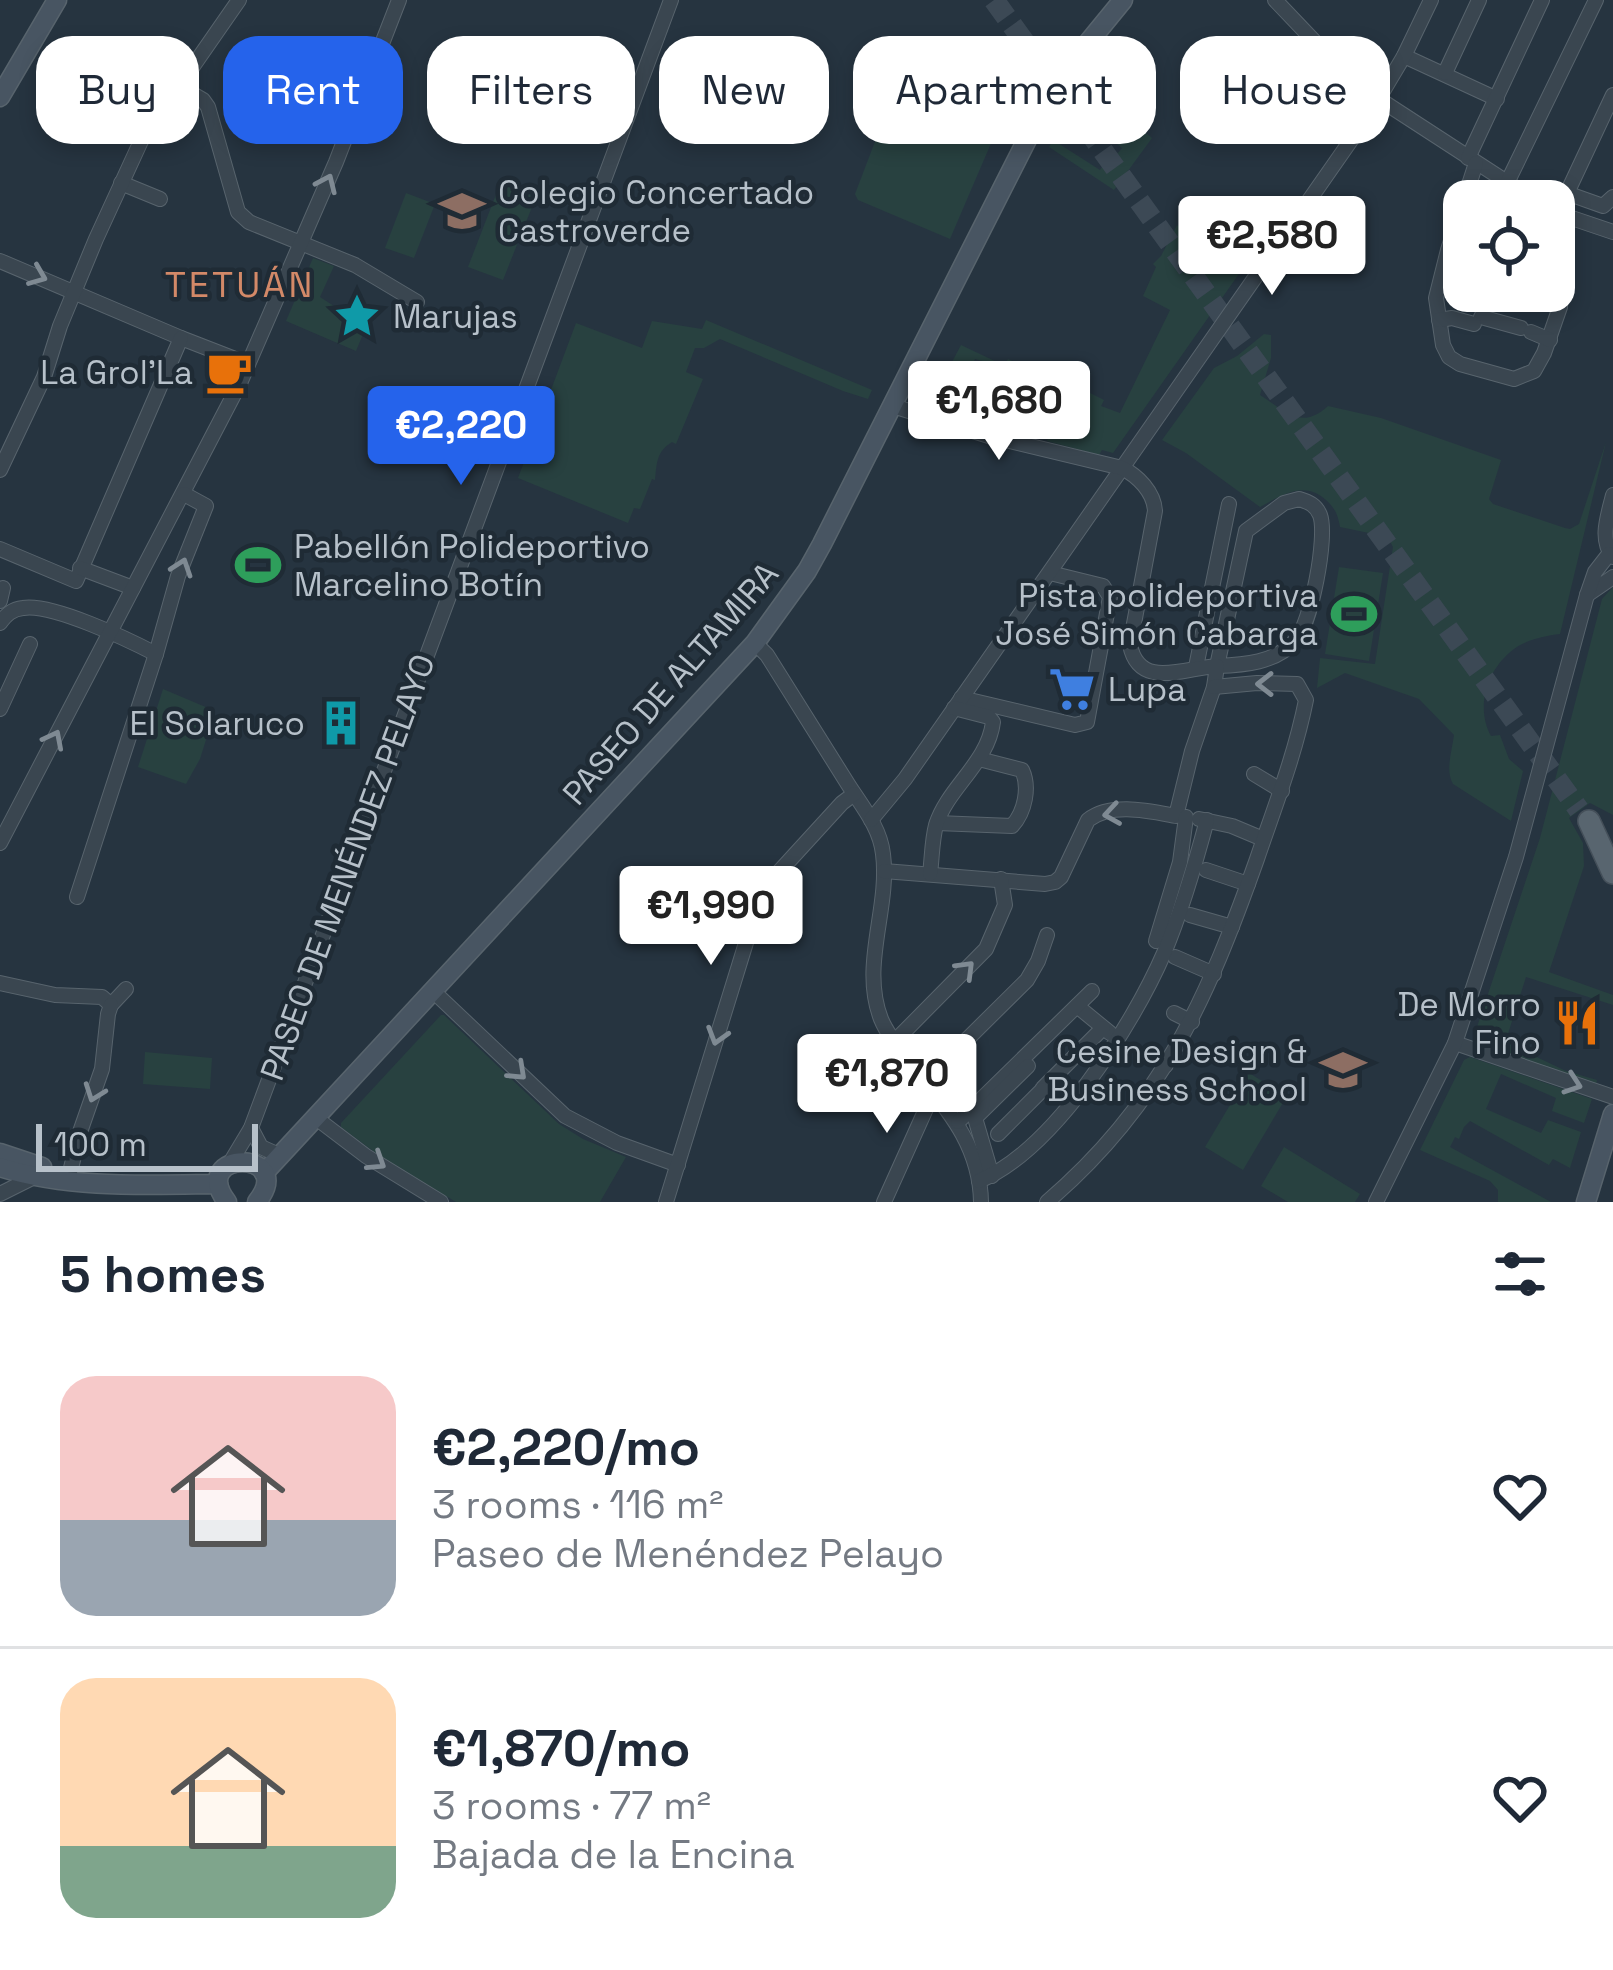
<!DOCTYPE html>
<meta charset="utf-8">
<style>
body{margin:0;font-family:"Space Grotesk",sans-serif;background:#f6f6f7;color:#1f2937;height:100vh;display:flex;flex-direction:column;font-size:45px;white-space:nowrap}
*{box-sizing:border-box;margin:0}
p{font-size:39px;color:#747a83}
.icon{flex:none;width:66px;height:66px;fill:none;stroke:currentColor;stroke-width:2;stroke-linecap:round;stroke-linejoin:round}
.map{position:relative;height:1202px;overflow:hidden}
.details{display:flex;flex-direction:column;background:#fff;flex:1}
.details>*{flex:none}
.banner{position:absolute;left:36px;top:36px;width:1542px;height:108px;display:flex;gap:24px}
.buttons{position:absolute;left:1443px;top:180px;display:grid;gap:24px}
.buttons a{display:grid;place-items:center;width:132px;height:132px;border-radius:24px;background:#fff;box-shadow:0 6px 18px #0003;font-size:60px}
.scale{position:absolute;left:36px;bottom:30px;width:222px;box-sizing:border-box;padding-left:12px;border:6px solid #b7c1ca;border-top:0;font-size:33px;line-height:42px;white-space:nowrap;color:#b7c1ca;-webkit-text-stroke:9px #1f2b35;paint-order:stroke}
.price{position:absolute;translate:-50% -102px;padding:0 27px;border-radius:12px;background:#fff;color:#222;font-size:39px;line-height:78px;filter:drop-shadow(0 3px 6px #0008)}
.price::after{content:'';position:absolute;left:50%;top:72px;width:36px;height:27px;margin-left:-18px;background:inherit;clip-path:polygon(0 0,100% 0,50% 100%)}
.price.selected{background:#2563eb;color:#fff}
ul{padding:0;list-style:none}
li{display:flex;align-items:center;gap:36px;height:300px;padding:0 60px}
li+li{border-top:3px solid #e0e1e3}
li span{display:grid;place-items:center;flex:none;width:336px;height:240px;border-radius:36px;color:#555}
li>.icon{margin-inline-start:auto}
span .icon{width:144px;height:144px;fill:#fffc;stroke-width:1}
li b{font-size:51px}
h2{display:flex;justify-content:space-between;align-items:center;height:144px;padding:0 60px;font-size:51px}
.pill{padding:0 42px;border-radius:36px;background:#fff;box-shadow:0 6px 18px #0003;font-size:42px;line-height:108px}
.pill.selected{background:#2563eb;color:#fff}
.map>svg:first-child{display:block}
.green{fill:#284140}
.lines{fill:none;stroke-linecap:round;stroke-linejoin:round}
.primary-tunnel{stroke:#3c4955;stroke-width:21;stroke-dasharray:21 10;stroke-linecap:butt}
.street-casing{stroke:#58646d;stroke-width:16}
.secondary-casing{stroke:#58646d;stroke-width:21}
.primary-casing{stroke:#444f59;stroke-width:24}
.street{stroke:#3a4650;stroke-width:14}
.secondary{stroke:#485562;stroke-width:18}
.primary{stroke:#58656f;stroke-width:21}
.oneway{stroke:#7f8a93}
.labels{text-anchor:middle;stroke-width:9;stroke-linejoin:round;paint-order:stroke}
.poi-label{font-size:33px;fill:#b7c1ca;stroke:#1f2b35;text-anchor:end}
.street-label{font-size:33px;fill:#b7c1ca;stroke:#1f2b35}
.neighbourhood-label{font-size:36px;letter-spacing:3px;fill:#d38968;stroke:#1f2b35}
</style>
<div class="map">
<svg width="1613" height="1202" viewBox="0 0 1613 1202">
<rect width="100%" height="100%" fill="#263440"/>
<g class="green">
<polygon points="900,76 998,127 950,239 858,200 855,194"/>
<polygon points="1118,110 1152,138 1114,190 1049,147 1053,140 1100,170 1113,150 1118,153 1122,148 1116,143 1127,123 1115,115"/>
<polygon points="500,184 536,197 503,280 468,267"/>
<polygon points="406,193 435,204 414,258 385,248"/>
<polygon points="1177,225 1241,271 1113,453 1102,450 1099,455 1047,441 1066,393 1042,384 1038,394 1036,393 1036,389 994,377 997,365 975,359 971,368 952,362 961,345 1001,364 1006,363 1008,359 1064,386 1068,382 1104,400 1101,406 1120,413 1170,310 1143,296 1156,267 1153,264 1161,256"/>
<polygon points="313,258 334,266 320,297 366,327 356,351 286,321"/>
<path d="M 706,320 L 872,390 L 868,399 L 843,391 L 720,339 L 704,348 L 695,348 L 686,372 L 703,379 L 676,444 L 672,442 C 656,452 657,463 655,480 L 652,479 L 640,509 L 634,508 L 628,523 L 518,478 L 576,323 L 642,348 L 652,321 L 702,329 Z"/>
<path d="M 1264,334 L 1271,335 L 1271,358 L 1260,395 C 1285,411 1301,431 1328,406 L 1381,418 L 1501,460 L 1489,499 L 1493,504 L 1565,528 L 1570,529 L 1579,524 L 1606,442 L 1560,634 C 1544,636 1526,640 1514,649 C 1487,669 1475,707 1491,736 L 1500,735 L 1509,759 L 1523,771 L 1511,821 L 1453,784 C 1445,770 1452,751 1454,735 L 1419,699 L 1345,673 L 1317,688 L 1320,658 L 1375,664 L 1393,547 L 1388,537 L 1340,527 C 1338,515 1335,508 1326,500 C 1304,480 1282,495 1260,507 L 1186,453 L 1162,440 L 1214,368 L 1237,356 Z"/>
<polygon points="1339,567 1383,573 1369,661 1325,654"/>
<polygon points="1613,587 1613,815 1590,803 1569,818 1583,843 1584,866 1549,972 1613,995 1613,1005 1526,977 1507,1037 1509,1044 1566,1071 1597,1080 1596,1085 1472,1042 1540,838 1602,599"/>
<polygon points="163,689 215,711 200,759 186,784 138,767"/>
<polygon points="441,1015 444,1015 559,1124 583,1139 626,1157 600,1202 456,1202 381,1157 341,1127 341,1123"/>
<polygon points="145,1052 212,1058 210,1089 143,1084"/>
<polygon points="1470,1057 1592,1099 1584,1123 1552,1111 1556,1098 1501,1074 1486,1109 1541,1133 1548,1120 1581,1132 1570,1168 1553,1159 1549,1165 1470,1121 1464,1127 1459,1139 1455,1137 1450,1147 1551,1202 1498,1202 1498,1190 1490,1181 1420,1150 1464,1060"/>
<polygon points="1249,1073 1287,1096 1243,1170 1205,1147"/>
<polygon points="1284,1147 1360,1194 1355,1202 1288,1202 1261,1186"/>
</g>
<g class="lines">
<polyline class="primary-tunnel" points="994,0 1579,810"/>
<g class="street-casing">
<g id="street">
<polyline points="1275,0 1336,64 1379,99 1536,201"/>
<polyline points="1404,56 1497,99"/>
<polyline points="1445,73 1479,0"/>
<polyline points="179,86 203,100 208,107 238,212 249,222 355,265 417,302"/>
<polyline points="1468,158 1542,0"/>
<polyline points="1476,163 1448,250 1436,298 1443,345 1449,357 1460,364 1514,379 1534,371 1544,353 1560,307 1554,248"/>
<polyline points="121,183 160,199"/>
<polyline points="1507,183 1596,0"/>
<polyline points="1468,188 1489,201"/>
<polyline points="1567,193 1613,95"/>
<polyline points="1533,200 1558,190 1603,206 1613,197"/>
<polyline points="1554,212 1613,232"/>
<polyline points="0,261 181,338 248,364"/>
<polyline points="1481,317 1521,328"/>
<polyline points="1439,320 1452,318 1474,324"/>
<polyline points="1531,332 1550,340"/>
<polyline points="0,470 44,377 60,326 96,239 141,141 239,0"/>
<path d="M 1613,495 C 1608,516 1599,539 1613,557"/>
<path d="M 1299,499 C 1309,502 1316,505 1320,515 C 1328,536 1311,625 1295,641 C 1275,663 1244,665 1217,666 L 1246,531 L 1284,503 Z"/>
<polyline points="0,549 76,581 181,338"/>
<polyline points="80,568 133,588"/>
<polyline points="1587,595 1613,577"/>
<polyline points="0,601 3,588"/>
<path d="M 0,623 C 6,615 12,609 23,608 C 52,603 129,640 156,654"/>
<path d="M 755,643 L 767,655 C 793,697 820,739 846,781 C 860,804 880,826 883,854 C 890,909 860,965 881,1019 C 888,1036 901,1051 912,1065 C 946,1108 980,1144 981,1202"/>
<polyline points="1196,667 1229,504"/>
<polyline points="961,698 1075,725 1087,722 1110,597 1103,586 1050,573"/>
<polyline points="0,709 30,644"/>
<polyline points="1254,774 1282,791"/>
<polyline points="1199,819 1232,826 1263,839"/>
<polyline points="871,820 905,779 1370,113 1404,56 1431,0"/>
<path d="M 937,823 L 1012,826 C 1025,812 1030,787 1022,770 L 979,759"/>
<polyline points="0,843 240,383 336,162 399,0"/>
<polyline points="1206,870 1248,884"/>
<path d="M 884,871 L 1045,884 L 1055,882 L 1061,877 L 1088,820 C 1111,802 1149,811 1176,816 L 1192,751 L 1214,687 L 1217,666 C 1184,668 1139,690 1130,645 L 1155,511 C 1154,492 1138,476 1122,468 L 989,436 L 893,406"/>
<path d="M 930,874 C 932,858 932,840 936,825 C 948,787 988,763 993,722 L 989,717 L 954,708"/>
<polyline points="77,897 156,654 178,576 206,506 184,494"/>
<polyline points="1190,915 1232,927"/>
<polyline points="1156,941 1180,862 1186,817"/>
<polyline points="1175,957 1214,974"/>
<polyline points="0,983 55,995 102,997 111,1005"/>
<polyline points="433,991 565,1116 617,1143 678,1165"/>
<polyline points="111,1005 126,989"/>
<polyline points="1077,1006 1110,1033"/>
<polyline points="1174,1013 1192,1022"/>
<polyline points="894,1042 986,949 1005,905 1001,879"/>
<polyline points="1455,1043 1613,1097"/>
<polyline points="1148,1054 1166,1065"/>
<polyline points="925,1081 1027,980 1038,961 1047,935"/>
<polyline points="1043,1088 1103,1028"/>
<polyline points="316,1118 366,1156 441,1202"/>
<polyline points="958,1122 1092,991"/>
<polyline points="251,1128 261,1147 281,1156"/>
<polyline points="998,1134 1042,1090"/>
<polyline points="230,1163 251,1128 671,0"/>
<polyline points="992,1176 975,1118 1028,1066"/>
<polyline points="68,1180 80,1132 102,1069 108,1014 111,1005"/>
<path d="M 979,1181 C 1053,1151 1133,1025 1164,953 C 1182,910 1195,865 1207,820"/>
<polyline points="0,1194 38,1175"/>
<polyline points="666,1202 757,907 767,885 842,803 854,794"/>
<polyline points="884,1202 934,1091"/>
<path d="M 1047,1202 C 1162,1104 1208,997 1257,859 C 1275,806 1295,755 1306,700 L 1297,684 L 1257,683 L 1214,687"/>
<polyline points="1376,1202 1455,1043 1516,857 1587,595 1595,572 1609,554"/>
</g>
</g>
<g class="secondary-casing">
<g id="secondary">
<polyline points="0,97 57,0"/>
<polyline points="0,1153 42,1167"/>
<path d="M 0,1167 C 69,1189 146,1185 218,1184"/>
<polyline points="264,1173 755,643 807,571 822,544 1041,112 1069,66 1123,0"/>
<path d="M 227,1202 C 187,1149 298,1149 257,1202"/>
<polyline points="1586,1202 1613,1114"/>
</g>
</g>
<g class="primary-casing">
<polyline id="primary" points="1589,821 1613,873"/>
</g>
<use href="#street" class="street"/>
<use href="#secondary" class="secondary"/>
<use href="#primary" class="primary"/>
</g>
<defs><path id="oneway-chevron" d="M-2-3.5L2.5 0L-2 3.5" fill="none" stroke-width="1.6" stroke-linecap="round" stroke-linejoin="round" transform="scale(3)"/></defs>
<g class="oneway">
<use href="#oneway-chevron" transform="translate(327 183) rotate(-66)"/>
<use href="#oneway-chevron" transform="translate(38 276) rotate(22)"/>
<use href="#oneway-chevron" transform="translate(182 567) rotate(-71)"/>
<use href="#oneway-chevron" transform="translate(1265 684) rotate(180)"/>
<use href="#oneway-chevron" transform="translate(54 739) rotate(-63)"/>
<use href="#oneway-chevron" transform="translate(1112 814) rotate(171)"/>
<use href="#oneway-chevron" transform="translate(966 969) rotate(-45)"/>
<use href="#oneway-chevron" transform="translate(717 1036) rotate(107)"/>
<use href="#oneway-chevron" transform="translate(518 1072) rotate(43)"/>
<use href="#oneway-chevron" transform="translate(1573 1084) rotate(19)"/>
<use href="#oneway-chevron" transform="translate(94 1093) rotate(110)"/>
<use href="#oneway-chevron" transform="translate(377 1162) rotate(33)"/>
</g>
<defs>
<g id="school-bare" transform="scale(3.6)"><path d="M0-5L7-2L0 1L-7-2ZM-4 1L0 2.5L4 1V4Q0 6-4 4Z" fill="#8d6e63" stroke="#1f2b35" stroke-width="2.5" paint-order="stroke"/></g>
<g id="sight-bare" transform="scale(3.6)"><path d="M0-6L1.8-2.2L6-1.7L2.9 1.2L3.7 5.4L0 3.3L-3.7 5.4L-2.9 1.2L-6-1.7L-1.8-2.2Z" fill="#0f9aa8" stroke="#1f2b35" stroke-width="2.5" paint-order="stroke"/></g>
<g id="cafe-bare" transform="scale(3.6)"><path d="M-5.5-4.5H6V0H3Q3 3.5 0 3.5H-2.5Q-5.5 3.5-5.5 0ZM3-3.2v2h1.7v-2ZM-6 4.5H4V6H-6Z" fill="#e8710a" stroke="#1f2b35" stroke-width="2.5" paint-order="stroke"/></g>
<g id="stadium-bare" transform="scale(3.6)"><path d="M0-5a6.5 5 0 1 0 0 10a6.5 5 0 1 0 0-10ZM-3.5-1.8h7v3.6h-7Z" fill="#2e9e5b" stroke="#1f2b35" stroke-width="2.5" paint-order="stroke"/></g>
<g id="supermarket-bare" transform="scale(3.6)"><path d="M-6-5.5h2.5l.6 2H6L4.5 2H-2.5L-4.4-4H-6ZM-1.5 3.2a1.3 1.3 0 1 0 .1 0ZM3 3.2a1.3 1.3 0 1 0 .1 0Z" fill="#3f7fe0" stroke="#1f2b35" stroke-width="2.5" paint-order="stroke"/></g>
<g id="building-bare" transform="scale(3.6)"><path d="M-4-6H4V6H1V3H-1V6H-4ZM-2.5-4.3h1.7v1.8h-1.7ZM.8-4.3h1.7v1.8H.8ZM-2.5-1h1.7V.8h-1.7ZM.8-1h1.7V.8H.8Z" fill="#0f9aa8" stroke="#1f2b35" stroke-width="2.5" paint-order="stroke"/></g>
<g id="restaurant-bare" transform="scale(3.6)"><path d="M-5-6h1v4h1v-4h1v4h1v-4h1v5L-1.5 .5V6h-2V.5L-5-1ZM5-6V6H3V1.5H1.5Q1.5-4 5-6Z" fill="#e8710a" stroke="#1f2b35" stroke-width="2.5" paint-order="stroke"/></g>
<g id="university-bare" transform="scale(3.6)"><path d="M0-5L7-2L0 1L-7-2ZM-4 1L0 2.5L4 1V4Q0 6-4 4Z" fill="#8d6e63" stroke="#1f2b35" stroke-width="2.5" paint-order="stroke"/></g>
</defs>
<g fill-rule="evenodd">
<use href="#school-bare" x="462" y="211"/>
<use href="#sight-bare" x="357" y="316"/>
<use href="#cafe-bare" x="229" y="372"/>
<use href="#stadium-bare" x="258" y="565"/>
<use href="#stadium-bare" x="1354" y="614"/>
<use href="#supermarket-bare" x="1072" y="689"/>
<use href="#building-bare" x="341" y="723"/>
<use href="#restaurant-bare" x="1577" y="1023"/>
<use href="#university-bare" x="1343" y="1070"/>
</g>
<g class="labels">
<g class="poi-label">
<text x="498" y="204" text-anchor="start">Colegio Concertado<tspan x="498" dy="38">Castroverde</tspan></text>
<text x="393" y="328" text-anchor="start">Marujas</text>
<text x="193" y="384">La Grol'La</text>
<text x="294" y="558" text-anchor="start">Pabellón Polideportivo<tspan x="294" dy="38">Marcelino Botín</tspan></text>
<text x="1318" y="607">Pista polideportiva<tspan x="1318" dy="38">José Simón Cabarga</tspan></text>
<text x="1108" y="701" text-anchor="start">Lupa</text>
<text x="305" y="735">El Solaruco</text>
<text x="1541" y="1016">De Morro<tspan x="1541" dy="38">Fino</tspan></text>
<text x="1307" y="1063">Cesine Design &amp;<tspan x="1307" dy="38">Business School</tspan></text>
</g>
<g class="street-label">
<text transform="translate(670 683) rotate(-49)" y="12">PASEO DE ALTAMIRA</text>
<text transform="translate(347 867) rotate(-70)" y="12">PASEO DE MENÉNDEZ PELAYO</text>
</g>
<g class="neighbourhood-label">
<text x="240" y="297">TETUÁN</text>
</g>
</g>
</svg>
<div class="buttons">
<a><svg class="icon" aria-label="locate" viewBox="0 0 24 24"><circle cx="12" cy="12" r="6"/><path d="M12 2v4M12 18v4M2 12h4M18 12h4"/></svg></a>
</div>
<div class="scale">100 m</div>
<b class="price" style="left:1272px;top:298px">€2,580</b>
<b class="price" style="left:999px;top:463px">€1,680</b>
<b class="price selected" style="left:461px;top:488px">€2,220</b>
<b class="price" style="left:711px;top:968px">€1,990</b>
<b class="price" style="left:887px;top:1136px">€1,870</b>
<div class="banner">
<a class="pill">Buy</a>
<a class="pill selected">Rent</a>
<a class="pill">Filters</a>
<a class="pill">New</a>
<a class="pill">Apartment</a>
<a class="pill">House</a>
</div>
</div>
<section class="details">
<h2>5 homes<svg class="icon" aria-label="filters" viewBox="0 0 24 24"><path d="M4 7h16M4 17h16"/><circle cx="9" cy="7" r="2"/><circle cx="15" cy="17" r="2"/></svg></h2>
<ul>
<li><span style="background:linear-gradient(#f6c9c9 60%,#9aa5b1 0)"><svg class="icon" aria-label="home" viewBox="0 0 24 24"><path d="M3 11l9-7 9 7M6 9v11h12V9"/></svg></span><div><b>€2,220/mo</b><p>3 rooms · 116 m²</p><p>Paseo de Menéndez Pelayo</p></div><svg class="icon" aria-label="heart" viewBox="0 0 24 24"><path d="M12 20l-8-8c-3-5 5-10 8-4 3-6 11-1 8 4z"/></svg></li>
<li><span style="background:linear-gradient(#ffd9b3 70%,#7fa58c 0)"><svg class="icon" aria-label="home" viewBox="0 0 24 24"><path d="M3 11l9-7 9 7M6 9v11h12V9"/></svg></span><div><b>€1,870/mo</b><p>3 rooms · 77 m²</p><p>Bajada de la Encina</p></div><svg class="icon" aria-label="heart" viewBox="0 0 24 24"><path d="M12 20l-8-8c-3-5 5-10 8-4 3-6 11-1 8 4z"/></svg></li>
</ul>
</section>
